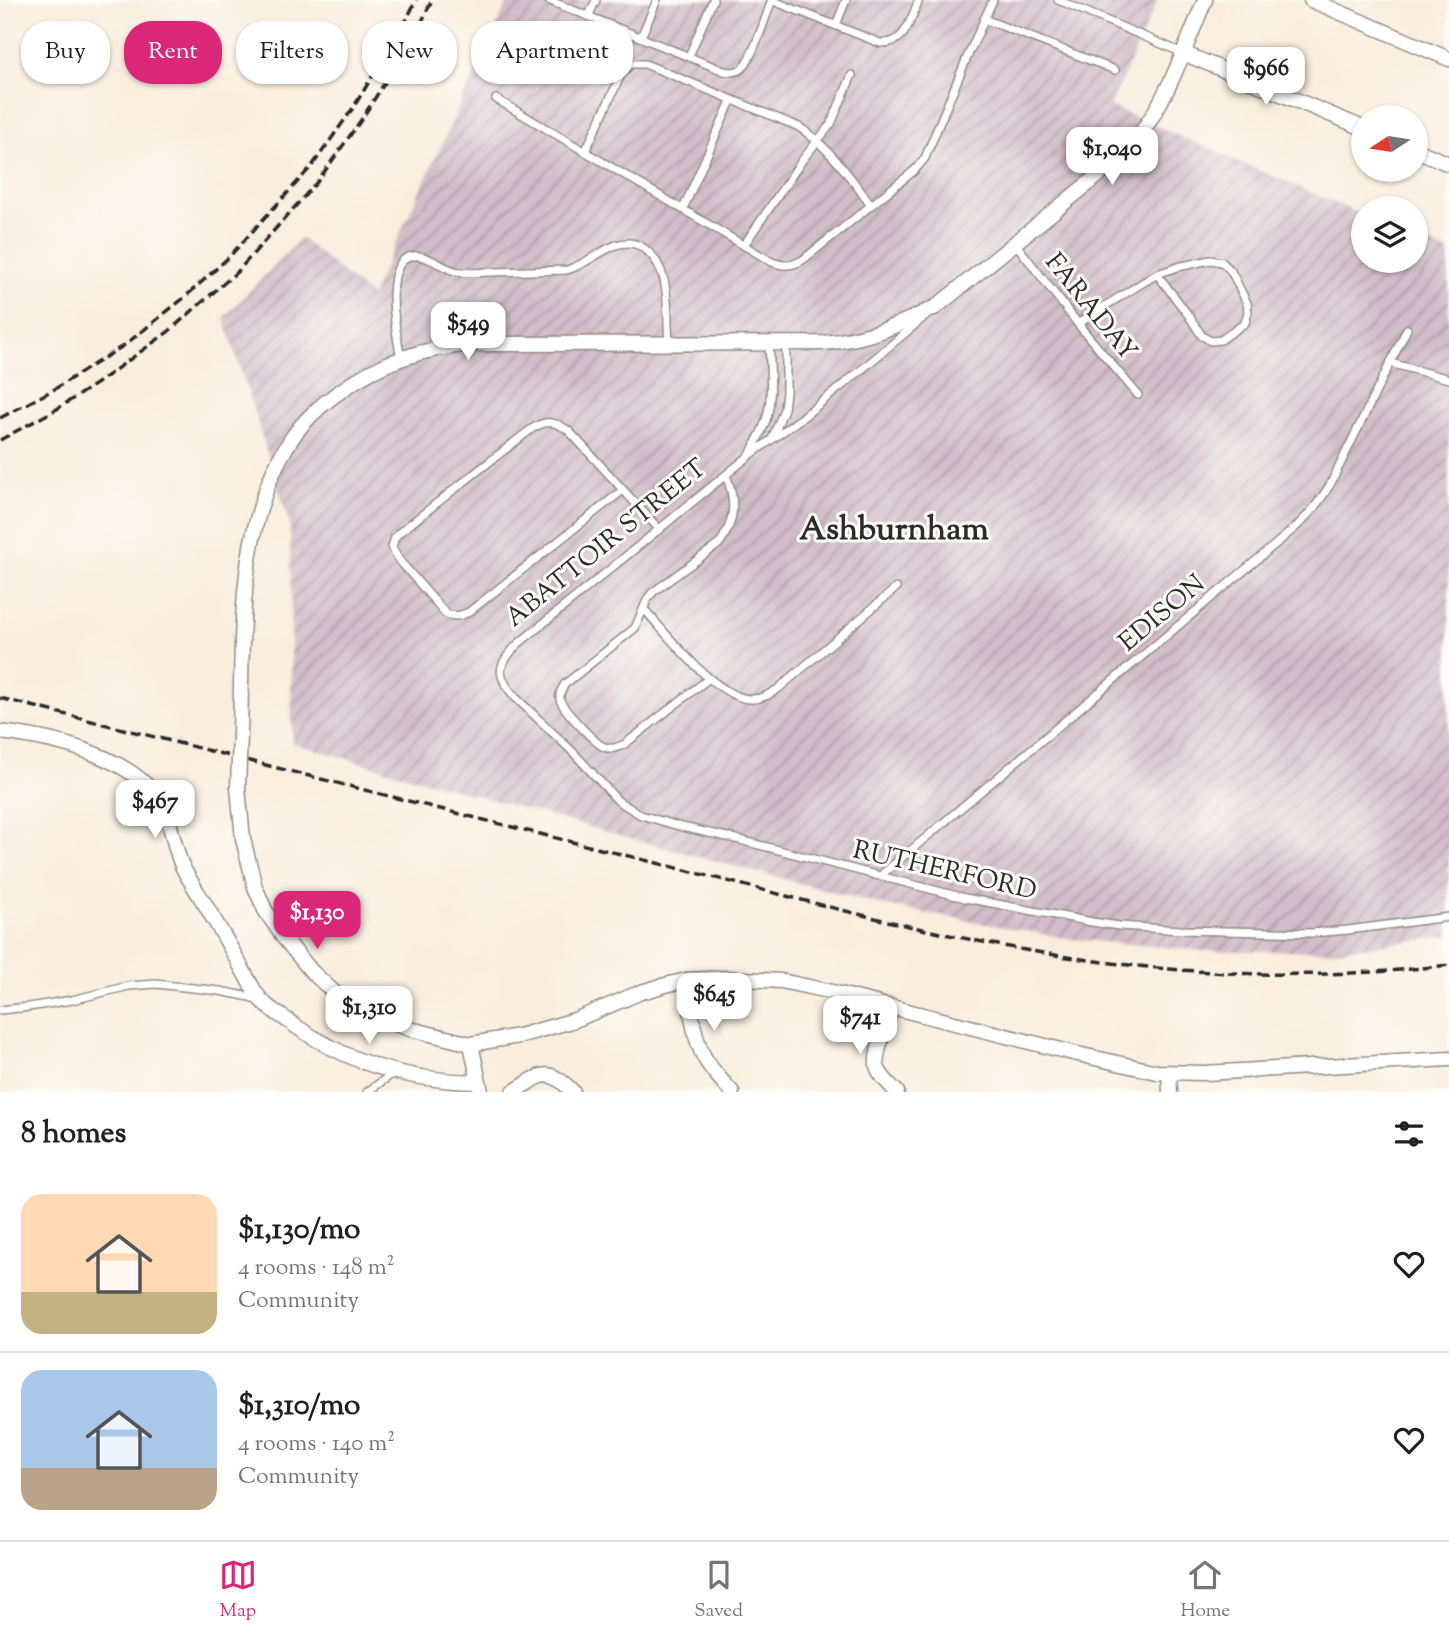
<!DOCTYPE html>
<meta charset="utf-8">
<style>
body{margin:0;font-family:"Sorts Mill Goudy",serif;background:#f6f6f6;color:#202124;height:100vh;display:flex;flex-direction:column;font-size:26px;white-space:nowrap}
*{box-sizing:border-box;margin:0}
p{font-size:23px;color:#757577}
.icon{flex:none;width:38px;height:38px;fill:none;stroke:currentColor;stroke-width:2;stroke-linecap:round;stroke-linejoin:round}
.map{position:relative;height:1092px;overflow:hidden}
.side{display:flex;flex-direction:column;background:#fff;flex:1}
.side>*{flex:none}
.top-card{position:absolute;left:21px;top:21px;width:700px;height:63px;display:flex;gap:14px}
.needle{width:46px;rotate:258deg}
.tools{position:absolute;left:1351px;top:105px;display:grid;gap:14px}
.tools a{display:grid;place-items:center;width:77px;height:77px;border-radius:50%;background:#fff;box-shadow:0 2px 5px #0004;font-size:35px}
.price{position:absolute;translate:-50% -60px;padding:0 16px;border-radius:14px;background:#fff;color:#222;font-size:23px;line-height:46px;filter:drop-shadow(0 2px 4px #0008)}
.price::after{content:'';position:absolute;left:50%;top:42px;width:21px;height:16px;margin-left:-10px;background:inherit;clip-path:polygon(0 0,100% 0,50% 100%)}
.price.active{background:#db2777;color:#fff}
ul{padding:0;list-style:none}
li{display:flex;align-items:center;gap:21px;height:175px;padding:0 21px}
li+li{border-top:2px solid #e0e0e0}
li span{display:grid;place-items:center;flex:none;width:196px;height:140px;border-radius:21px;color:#555}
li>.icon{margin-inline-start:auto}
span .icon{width:84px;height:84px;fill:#fffc;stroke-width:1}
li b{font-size:30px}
h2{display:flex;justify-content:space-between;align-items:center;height:84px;padding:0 21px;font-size:30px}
.tag{padding:0 24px;border-radius:28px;background:#fff;box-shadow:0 2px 5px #0004;font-size:24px;line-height:63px}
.tag.active{background:#db2777;color:#fff}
.tabs{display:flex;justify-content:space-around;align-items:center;height:98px;border-top:2px solid #e0e0e0;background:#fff;font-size:19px;color:#757577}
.tabs a{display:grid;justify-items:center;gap:4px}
.tabs .active{color:#db2777}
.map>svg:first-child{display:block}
.industrial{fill:url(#industrial-furrows)}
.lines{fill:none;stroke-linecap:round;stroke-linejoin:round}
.lane-casing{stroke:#928c84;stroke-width:10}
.street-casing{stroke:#928c84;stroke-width:17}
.lane{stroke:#fff;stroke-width:7}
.street{stroke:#fff;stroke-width:14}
.rail{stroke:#2b2b2b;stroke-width:3.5;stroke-dasharray:10 5;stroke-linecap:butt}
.street-bridge-casing{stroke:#928c84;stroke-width:17;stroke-linecap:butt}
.street-bridge{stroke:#fff;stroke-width:14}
.labels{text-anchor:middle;stroke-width:6;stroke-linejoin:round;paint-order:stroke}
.street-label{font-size:26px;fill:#2b2b2b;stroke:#fdfcf7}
.district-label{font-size:33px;font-weight:bold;fill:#2b2b2b;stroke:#fdfcf7}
</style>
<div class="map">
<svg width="1449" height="1092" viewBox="0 0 1449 1092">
<defs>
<pattern id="industrial-furrows" width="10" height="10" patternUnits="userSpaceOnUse" patternTransform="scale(1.75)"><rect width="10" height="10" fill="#d1bdc9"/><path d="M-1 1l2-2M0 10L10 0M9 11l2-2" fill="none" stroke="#aa9aa3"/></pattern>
</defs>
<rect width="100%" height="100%" fill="#fdfcf7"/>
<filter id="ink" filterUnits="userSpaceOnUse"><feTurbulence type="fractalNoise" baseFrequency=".0143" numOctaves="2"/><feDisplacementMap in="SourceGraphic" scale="14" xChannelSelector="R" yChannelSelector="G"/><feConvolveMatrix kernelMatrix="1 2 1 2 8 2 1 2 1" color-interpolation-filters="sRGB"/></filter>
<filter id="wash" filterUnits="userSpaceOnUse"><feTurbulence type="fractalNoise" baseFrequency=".00686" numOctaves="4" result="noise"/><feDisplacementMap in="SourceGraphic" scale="28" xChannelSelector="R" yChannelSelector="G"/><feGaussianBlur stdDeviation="1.57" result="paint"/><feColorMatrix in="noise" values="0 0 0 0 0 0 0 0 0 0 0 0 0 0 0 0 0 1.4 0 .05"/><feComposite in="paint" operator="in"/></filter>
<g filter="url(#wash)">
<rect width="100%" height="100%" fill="#f9eddd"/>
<polygon class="industrial" points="509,0 1158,0 1110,106 1363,215 1363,261 1416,261 1416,237 1449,252 1449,936 1330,951 1205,951 1071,939 886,906 620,836 292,743 290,524 224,318 301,238 371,296"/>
</g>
<g filter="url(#ink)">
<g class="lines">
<g class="lane-casing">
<g id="lane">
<path d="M 548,0 L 724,71 C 731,72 736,73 741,69 C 752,62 766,15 772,0"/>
<path d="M 771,0 L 880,43 C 906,45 910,20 919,0"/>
<polyline points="1058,0 1183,53"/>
<polyline points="589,15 596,0"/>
<polyline points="984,19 1115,70"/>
<polyline points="836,25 846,0"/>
<polyline points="641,37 657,0"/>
<polyline points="689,56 713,0"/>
<path d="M 496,99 L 772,262 C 785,267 793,266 804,259 L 915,170 L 925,158 L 966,60 L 993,0"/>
<path d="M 585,152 L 621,75 L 631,64 L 645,64 L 799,127 C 829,147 850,177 871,205"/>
<polyline points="683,209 731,101"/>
<polyline points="1015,243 1082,329 1138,395"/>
<polyline points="744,245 803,159 831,124 852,75"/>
<path d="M 922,319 L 849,380 L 803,417 L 749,456 L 518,644 C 498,665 495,673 514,696 L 573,752 L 618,801 L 641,815 L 682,827 L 736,839 L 965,898 L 1092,922 L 1119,926 L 1181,930 L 1312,933 L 1348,930 L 1449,917"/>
<polyline points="1078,324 1100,309 1157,274 1178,267 1210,260 1222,262 1231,271 1247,303 1248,312 1245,323 1221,340 1211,341 1202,336 1189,316 1157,274"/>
<path d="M 401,359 C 397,337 378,251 419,256 C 433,258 445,270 459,272 C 469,274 481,272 491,272 C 517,271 542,271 567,270 C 585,265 598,252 616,245 C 625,242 634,242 642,247 C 673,267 666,311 669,343"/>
<polyline points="1390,363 1449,379"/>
<polyline points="772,439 784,409 786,392 786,344"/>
<path d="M 751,453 C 756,441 764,429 767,417 C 773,394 770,368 769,344"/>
<path d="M 623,490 L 469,612 C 461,616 453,618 445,613 L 399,560 L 392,547 L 395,537 L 400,532 L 530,430 C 545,420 554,420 569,431 L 660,530"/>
<path d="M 644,609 C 667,634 717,700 752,699 C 762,699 770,694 778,689 L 896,588"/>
<path d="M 708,679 L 625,744 C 618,747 612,750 604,747 C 595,743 561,708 560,699 C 559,692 562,689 565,684 L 635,628 L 648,598 L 653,592 L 719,544 C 736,521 736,500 726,475"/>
<path d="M 880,876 L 1296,527 C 1311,513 1321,500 1331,483 L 1407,329"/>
<polyline points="0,1010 29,1007 72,1000 129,986 156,984 220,991 250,997 258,1001"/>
<polyline points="367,1092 395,1072"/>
</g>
</g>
<g class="street-casing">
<g id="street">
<polyline points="1311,0 1449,59"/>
<polyline points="1183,53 1363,128"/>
<polyline points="1416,150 1449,164"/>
<path d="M 0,732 C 51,738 132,755 161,803 C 172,822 173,847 183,868 C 192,885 204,901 213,918 C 228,942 241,967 255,992 C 263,1005 274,1011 287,1020 C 346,1063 406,1081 479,1082"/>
<path d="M 240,734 C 243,637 236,522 292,438 C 305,419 323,403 342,390 C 381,361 428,347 476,344 L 824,343 C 868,339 897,326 936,307 L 1111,165 C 1118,158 1127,150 1134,142 C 1167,102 1185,47 1205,0"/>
<polyline points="238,788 243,839 255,887 265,910 284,938 312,972 337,995 364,1012 410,1029 471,1044 519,1036 575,1020 641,992 662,986 686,980 724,978 781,981 828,991 1073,1053 1157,1072 1205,1073 1449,1059"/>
<path d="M 686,980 C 691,1004 692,1034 704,1057 C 711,1070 722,1081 732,1092"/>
<path d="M 892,1007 C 888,1021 872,1057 878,1069 C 882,1078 890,1085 897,1092"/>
<polyline points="471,1044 481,1092"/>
<polyline points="1169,1073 1170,1092"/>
<path d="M 513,1092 C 541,1075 547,1065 573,1092"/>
</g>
</g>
<use href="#lane" class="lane"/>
<use href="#street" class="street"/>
<g class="rail">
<polyline points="0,418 53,390 126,344 184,298 229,257 312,166 353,108 405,23 416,0"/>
<polyline points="0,440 57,409 97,383 168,332 238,271 317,182 361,120 417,32 432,0"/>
<path d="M 0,698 C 219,753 438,809 657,863 C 765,890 873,920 983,942 C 1136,973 1294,984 1449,965"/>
</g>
<g class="street-bridge-casing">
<polyline id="street-bridge" points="238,788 240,734"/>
</g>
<use href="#street-bridge" class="street-bridge"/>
</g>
</g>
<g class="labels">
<g class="street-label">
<text transform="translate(1092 306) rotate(51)" y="9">FARADAY</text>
<text transform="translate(605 542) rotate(-39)" y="9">ABATTOIR STREET</text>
<text transform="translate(1161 612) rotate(-40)" y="9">EDISON</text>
<text transform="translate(945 869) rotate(13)" y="9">RUTHERFORD</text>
</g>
<g class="district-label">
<text x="894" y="539">Ashburnham</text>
</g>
</g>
</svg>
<div class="tools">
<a><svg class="needle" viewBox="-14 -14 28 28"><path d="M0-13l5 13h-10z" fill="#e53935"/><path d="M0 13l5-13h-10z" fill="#757577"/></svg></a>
<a><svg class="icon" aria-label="layers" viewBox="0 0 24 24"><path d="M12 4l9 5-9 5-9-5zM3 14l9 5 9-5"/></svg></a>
</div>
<b class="price" style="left:1266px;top:107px">$966</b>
<b class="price" style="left:1112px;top:187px">$1,040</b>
<b class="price" style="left:468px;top:362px">$549</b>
<b class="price" style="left:155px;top:840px">$467</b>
<b class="price active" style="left:317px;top:951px">$1,130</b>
<b class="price" style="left:714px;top:1033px">$645</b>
<b class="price" style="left:369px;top:1046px">$1,310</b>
<b class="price" style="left:860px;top:1056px">$741</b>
<div class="top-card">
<a class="tag">Buy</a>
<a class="tag active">Rent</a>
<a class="tag">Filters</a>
<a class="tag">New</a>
<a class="tag">Apartment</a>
</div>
</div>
<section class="side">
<h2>8 homes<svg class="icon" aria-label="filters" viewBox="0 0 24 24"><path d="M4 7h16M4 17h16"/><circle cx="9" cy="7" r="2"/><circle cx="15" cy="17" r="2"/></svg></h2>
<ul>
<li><span style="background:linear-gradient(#ffd9b3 70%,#c2b280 0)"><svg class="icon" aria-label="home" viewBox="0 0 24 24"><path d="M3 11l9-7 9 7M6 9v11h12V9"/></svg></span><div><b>$1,130/mo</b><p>4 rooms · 148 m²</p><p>Community</p></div><svg class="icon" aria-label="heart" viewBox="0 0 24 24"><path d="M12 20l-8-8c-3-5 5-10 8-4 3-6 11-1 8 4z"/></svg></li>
<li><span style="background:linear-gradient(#a9c7e8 70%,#b9a48a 0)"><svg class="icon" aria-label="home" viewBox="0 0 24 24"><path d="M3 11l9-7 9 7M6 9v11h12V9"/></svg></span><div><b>$1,310/mo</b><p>4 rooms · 140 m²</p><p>Community</p></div><svg class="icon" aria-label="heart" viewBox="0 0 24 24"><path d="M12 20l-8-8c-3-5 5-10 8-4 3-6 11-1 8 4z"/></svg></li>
</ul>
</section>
<nav class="tabs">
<a class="active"><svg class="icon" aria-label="map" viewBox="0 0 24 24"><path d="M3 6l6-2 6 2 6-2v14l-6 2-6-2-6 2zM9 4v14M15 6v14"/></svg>Map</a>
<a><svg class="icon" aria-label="saved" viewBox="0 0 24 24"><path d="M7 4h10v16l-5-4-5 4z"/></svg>Saved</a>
<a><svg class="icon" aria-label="home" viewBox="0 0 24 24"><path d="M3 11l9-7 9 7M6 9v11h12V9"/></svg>Home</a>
</nav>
